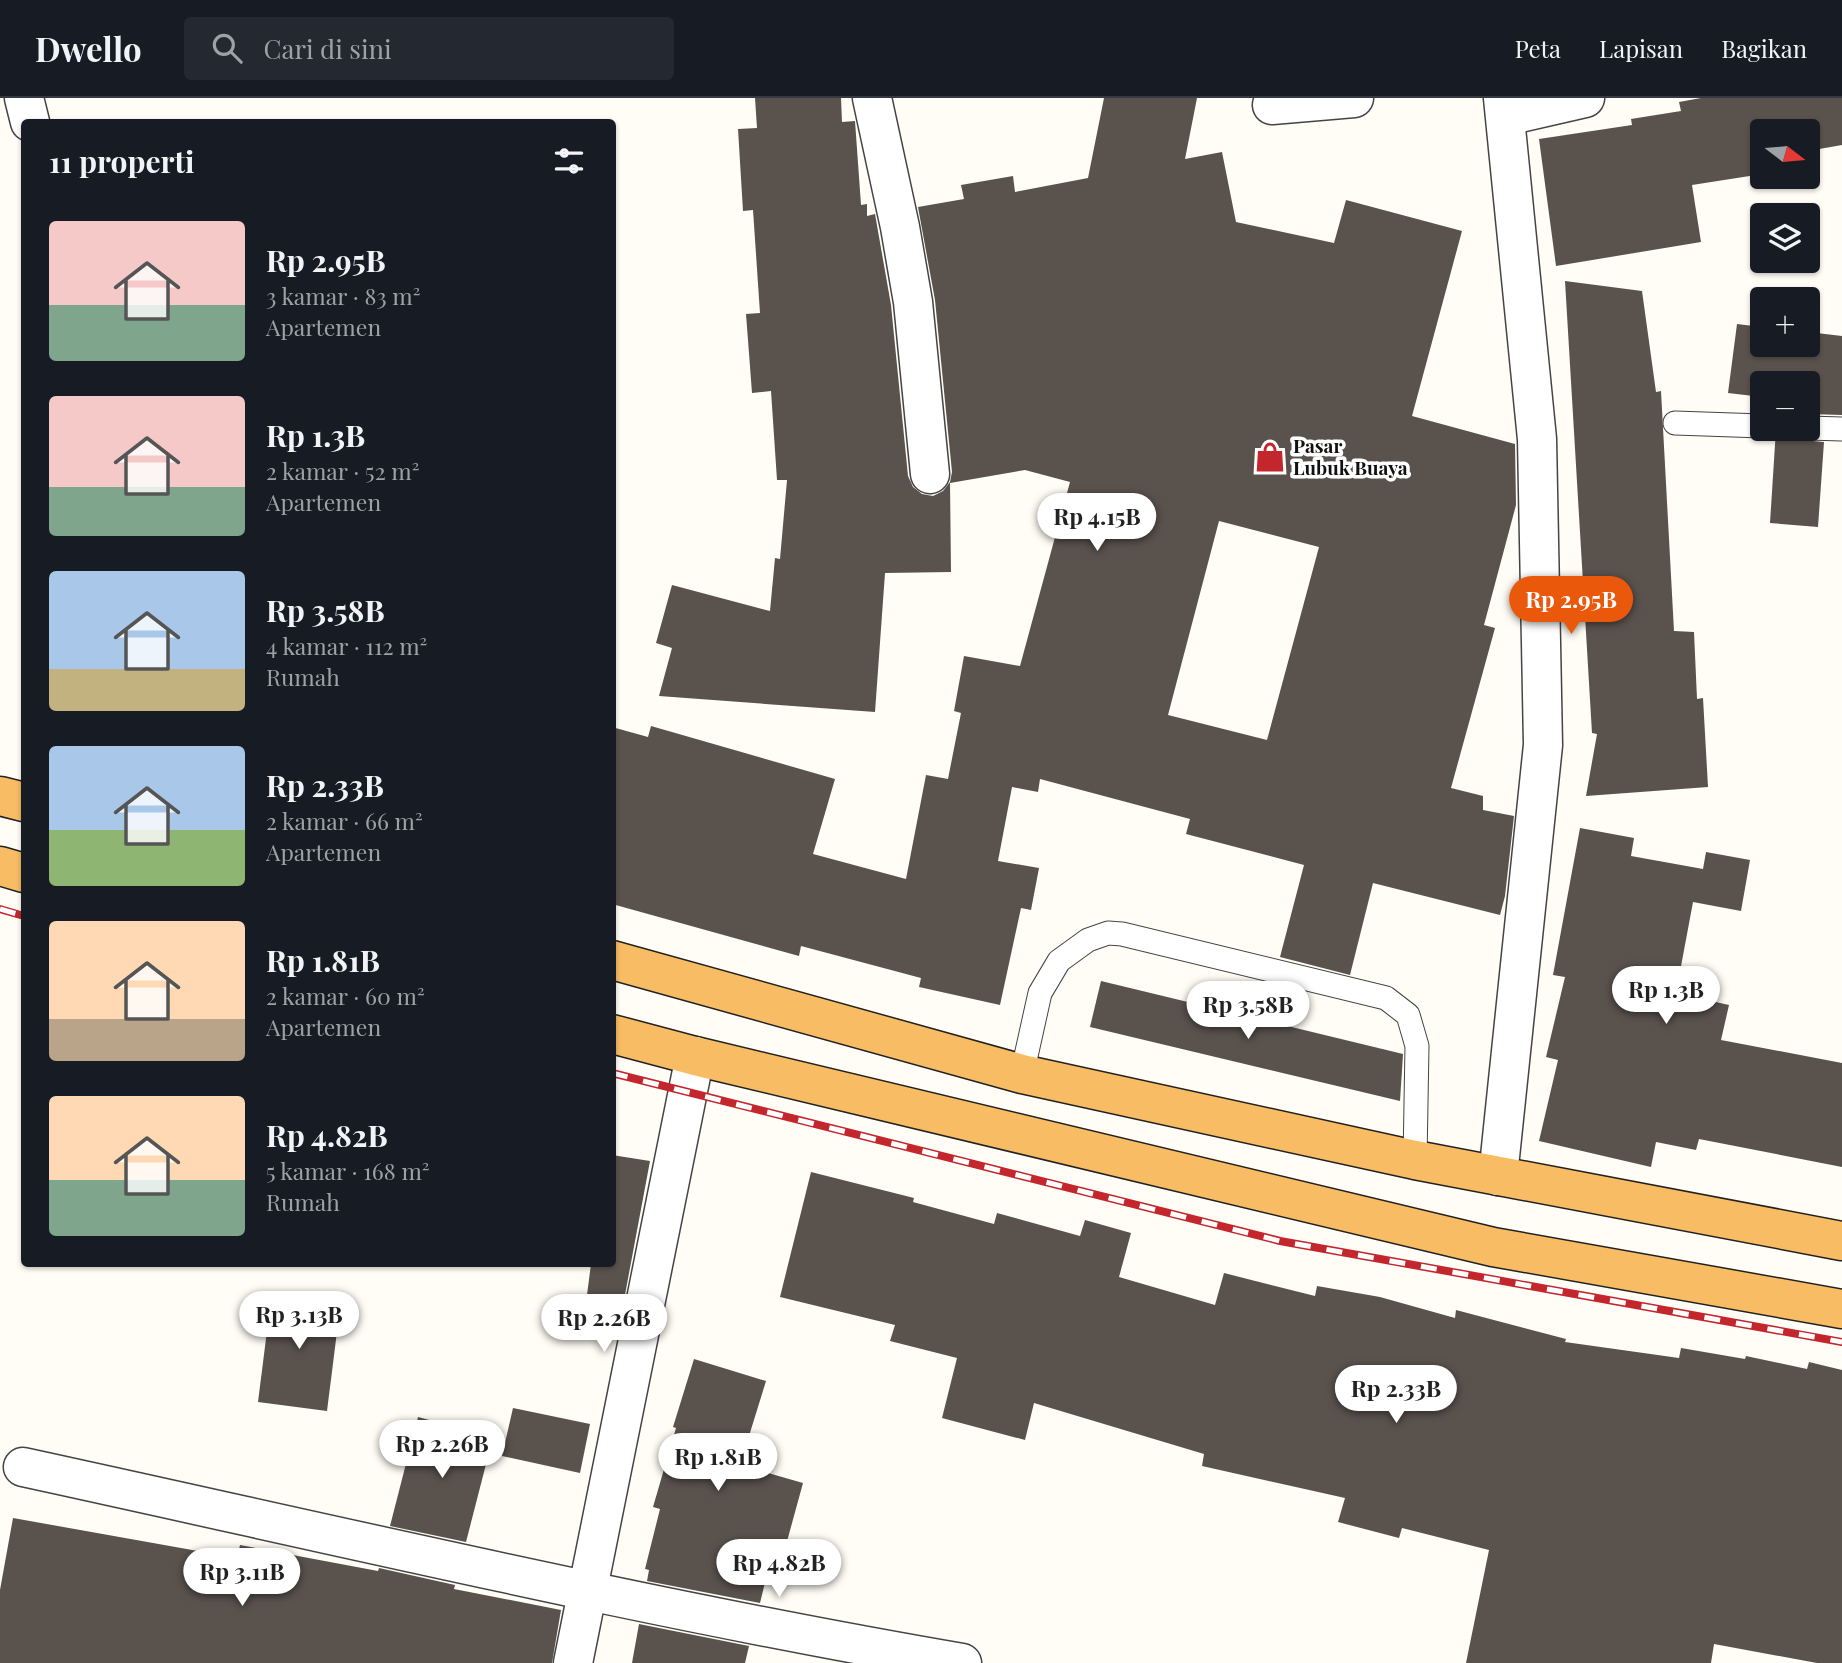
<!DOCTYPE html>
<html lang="id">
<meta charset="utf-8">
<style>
body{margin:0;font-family:"Playfair Display",serif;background:#242831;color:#f1f3f6;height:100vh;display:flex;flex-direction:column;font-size:26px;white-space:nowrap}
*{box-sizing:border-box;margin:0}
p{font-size:23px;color:#9ea1a6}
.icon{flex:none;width:38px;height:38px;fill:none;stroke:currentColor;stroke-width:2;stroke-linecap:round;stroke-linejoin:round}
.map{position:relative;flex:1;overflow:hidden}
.sheet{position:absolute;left:21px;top:21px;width:595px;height:1148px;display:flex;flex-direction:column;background:#171b24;border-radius:7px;box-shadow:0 2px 5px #0004}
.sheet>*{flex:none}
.needle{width:46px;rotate:106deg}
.buttons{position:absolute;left:1750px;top:21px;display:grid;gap:14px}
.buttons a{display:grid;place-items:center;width:70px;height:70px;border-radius:7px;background:#171b24;box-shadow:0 2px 5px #0004;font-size:35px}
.price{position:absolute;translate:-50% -60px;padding:0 16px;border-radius:24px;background:#fff;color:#222;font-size:23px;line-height:46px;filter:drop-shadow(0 2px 4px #0008)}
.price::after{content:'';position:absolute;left:50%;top:42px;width:21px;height:16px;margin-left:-10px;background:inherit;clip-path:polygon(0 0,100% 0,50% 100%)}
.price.selected{background:#ea580c;color:#fff}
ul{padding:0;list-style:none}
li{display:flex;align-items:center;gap:21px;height:175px;padding:0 28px}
li span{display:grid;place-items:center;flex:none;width:196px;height:140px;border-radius:7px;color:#555}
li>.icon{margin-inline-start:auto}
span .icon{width:84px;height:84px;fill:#fffc;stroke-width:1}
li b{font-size:30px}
h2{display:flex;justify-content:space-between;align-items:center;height:84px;padding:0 28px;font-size:30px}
header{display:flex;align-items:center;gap:42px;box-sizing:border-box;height:98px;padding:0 35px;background:#171b24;border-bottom:2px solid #363941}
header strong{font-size:33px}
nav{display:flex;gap:38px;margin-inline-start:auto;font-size:24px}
.search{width:490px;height:63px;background:#242831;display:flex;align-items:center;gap:18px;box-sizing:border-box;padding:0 24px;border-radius:7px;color:#9ea1a6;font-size:26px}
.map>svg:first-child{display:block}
.building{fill:#5a524d;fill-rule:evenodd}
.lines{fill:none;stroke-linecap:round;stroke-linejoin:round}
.service-casing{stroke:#444;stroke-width:25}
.minor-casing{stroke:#444;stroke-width:41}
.trunk-casing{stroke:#222;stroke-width:41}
.service{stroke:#fff;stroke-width:23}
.minor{stroke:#fff;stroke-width:38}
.trunk{stroke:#f7bc64;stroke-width:38}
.rail-casing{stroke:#c4262e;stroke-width:8}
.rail{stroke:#fff;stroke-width:5;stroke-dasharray:16;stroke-linecap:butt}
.labels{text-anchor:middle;stroke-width:7;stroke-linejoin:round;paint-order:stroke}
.poi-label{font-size:19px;font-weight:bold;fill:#111;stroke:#fff;text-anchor:start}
</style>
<header>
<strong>Dwello</strong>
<div class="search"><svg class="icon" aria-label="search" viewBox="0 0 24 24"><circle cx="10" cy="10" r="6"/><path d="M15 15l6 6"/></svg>Cari di sini</div>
<nav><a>Peta</a><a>Lapisan</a><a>Bagikan</a></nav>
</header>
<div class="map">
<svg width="1842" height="1565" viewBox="0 0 1842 1565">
<rect width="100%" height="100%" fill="#fffdf5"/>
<g class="building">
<path d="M 755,0 L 841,0 L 842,24 L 855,23 L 861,107 L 867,106 L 867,118 L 875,116 L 891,207 L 908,378 L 913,389 L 922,396 L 933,398 L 943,393 L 950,384 L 952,374 L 935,202 L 918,109 L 964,101 L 961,87 L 1013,78 L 1015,94 L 1088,80 L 1104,0 L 1197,0 L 1185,61 L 1222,54 L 1236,124 L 1334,145 L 1346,102 L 1462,133 L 1412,318 L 1515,346 L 1516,407 L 1484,527 L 1495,530 L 1451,690 L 1483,698 L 1483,712 L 1514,718 L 1505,798 L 1500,817 L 1373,785 L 1350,877 L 1280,859 L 1304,767 L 1186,736 L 1190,721 L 1040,681 L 1038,694 L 1012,689 L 998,763 L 1039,770 L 1031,812 L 1021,810 L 1000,907 L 919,889 L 921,880 L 801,848 L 799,858 L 612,806 L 612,629 L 648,639 L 651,628 L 835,681 L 813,756 L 906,781 L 926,677 L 948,681 L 961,615 L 954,613 L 964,558 L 1020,568 L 1070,384 L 1025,372 L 950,385 L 951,474 L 885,475 L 875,614 L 659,598 L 672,550 L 656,545 L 672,487 L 770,513 L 775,460 L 780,461 L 787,382 L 777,382 L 771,293 L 752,295 L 746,216 L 760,215 L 753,112 L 743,113 L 738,31 L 757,30 ZM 1219,423 L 1319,449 L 1267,642 L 1168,617 Z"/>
<polygon points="1701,0 1842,0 1842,47 1808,53 1808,33 1762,33 1762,60 1754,62 1756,77 1692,87 1701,144 1556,168 1539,41 1632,27 1631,21 1681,13 1679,4"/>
<polygon points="1565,183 1642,193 1656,294 1661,293 1674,533 1694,534 1697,601 1703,600 1708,689 1586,698 1597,636 1592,635"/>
<polygon points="1737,226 1762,229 1762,247 1808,247 1808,234 1842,238 1842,317 1808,316 1808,285 1762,285 1762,299 1728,295"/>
<polygon points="1776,331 1794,331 1796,337 1801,342 1824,344 1818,429 1770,425"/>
<polygon points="1580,730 1634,740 1631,758 1703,771 1706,754 1750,762 1741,813 1693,804 1676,895 1729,907 1721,942 1842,965 1842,1069 1699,1041 1696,1052 1656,1044 1651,1069 1539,1043 1558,962 1546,959 1565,879 1553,877"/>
<polygon points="1101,883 1403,956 1400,1003 1090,929"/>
<polygon points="612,1057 650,1063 624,1202 587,1197 591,1166 612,1166"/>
<polygon points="811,1074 914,1100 913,1104 994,1126 997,1115 1080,1138 1085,1122 1131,1135 1119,1179 1215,1207 1224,1175 1315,1198 1317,1188 1380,1199 1455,1220 1456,1212 1566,1241 1565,1244 1679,1260 1681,1250 1745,1261 1746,1258 1807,1271 1809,1264 1842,1272 1842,1565 1817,1565 1714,1546 1711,1565 1466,1565 1489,1452 1402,1430 1399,1440 1338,1424 1345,1400 1202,1368 1204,1356 1034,1305 1025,1342 942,1320 957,1260 890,1243 895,1227 780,1199"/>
<polygon points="272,1193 341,1202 327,1313 258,1304"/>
<polygon points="694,1261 766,1283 740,1367 803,1385 786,1447 775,1444 760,1505 647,1483 649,1472 645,1471 660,1411 653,1409 676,1330 673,1329"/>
<polygon points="513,1310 590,1326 580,1375 502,1358"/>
<polygon points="418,1319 493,1339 466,1444 390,1428"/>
<polygon points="13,1420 237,1460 240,1447 378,1473 379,1470 455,1487 454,1491 561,1512 552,1565 0,1565 0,1492"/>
<polygon points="639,1526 749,1548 745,1565 632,1565"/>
</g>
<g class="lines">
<g class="service-casing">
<g id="service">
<polyline points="1675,325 1762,328"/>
<polyline points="1808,330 1842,331"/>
<polyline points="1022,976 1040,895 1059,863 1088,842 1108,835 1122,836 1386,900 1408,917 1417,948 1415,1062"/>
</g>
</g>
<g class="minor-casing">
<g id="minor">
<polyline points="24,0 30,24"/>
<polyline points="872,0 900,129 913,204 930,376"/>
<polyline points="1272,7 1354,0"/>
<polyline points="1506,18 1585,0"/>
<polyline points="1498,1078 1543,647 1537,341 1503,0"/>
<path d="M 23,1369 C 336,1437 647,1511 962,1565"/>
<polyline points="573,1565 695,958"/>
</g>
</g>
<g class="trunk-casing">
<g id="trunk">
<polyline points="0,698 24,704"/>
<polyline points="0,768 24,775"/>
<polyline points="612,862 1022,976 1415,1062 1842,1143"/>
<polyline points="612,936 695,958 1493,1149 1842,1211"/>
</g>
</g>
<use href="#service" class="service"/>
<use href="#minor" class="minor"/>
<use href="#trunk" class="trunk"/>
<g class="rail-casing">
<g id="rail">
<polyline points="0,811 24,818"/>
<polyline points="612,975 1280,1143 1842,1244"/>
</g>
</g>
<use href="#rail" class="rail"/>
</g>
<defs>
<g id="shop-bare" transform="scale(2.415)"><path d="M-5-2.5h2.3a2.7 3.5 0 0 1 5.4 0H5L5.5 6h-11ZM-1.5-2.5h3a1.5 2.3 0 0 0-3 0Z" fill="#c4262e" stroke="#fff" stroke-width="2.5" paint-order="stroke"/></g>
</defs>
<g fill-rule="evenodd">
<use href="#shop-bare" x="1270" y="359"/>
</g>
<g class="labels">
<g class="poi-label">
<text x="1293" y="355">Pasar<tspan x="1293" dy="22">Lubuk Buaya</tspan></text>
</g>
</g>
</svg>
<div class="buttons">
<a><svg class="needle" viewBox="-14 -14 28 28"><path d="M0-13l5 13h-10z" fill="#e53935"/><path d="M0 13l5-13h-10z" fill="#9ea1a6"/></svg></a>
<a><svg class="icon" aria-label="layers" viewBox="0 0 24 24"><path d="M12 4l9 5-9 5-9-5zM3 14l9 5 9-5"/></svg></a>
<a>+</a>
<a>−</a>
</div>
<b class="price" style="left:1097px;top:455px">Rp 4.15B</b>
<b class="price selected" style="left:1571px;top:538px">Rp 2.95B</b>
<b class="price" style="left:1666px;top:928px">Rp 1.3B</b>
<b class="price" style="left:1248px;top:943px">Rp 3.58B</b>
<b class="price" style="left:299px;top:1253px">Rp 3.13B</b>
<b class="price" style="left:604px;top:1256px">Rp 2.26B</b>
<b class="price" style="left:1396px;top:1327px">Rp 2.33B</b>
<b class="price" style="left:442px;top:1382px">Rp 2.26B</b>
<b class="price" style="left:718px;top:1395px">Rp 1.81B</b>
<b class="price" style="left:779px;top:1501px">Rp 4.82B</b>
<b class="price" style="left:242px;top:1510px">Rp 3.11B</b>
<section class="sheet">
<h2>11 properti<svg class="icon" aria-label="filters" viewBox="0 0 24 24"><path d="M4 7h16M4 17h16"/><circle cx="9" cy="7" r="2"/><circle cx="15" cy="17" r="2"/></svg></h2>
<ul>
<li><span style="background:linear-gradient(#f6c9c9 60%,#7fa58c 0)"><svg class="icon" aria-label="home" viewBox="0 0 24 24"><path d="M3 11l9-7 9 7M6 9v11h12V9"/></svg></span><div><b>Rp 2.95B</b><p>3 kamar · 83 m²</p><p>Apartemen</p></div></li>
<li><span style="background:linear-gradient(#f6c9c9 65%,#7fa58c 0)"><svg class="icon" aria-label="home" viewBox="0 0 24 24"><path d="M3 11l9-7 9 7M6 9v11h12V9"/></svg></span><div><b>Rp 1.3B</b><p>2 kamar · 52 m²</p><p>Apartemen</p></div></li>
<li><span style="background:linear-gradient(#a9c7e8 70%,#c2b280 0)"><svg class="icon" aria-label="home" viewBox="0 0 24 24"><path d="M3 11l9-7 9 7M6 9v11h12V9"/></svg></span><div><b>Rp 3.58B</b><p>4 kamar · 112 m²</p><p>Rumah</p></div></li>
<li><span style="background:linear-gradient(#a9c7e8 60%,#8fb573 0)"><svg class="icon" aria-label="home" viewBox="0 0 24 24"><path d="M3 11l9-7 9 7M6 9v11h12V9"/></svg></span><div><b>Rp 2.33B</b><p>2 kamar · 66 m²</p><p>Apartemen</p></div></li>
<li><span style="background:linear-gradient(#ffd9b3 70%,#b9a48a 0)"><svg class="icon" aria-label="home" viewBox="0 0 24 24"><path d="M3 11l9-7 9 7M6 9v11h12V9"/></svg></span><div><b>Rp 1.81B</b><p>2 kamar · 60 m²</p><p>Apartemen</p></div></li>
<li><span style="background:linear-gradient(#ffd9b3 60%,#7fa58c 0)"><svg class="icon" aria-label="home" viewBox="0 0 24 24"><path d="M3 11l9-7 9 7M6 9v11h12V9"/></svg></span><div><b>Rp 4.82B</b><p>5 kamar · 168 m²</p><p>Rumah</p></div></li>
</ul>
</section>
</div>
